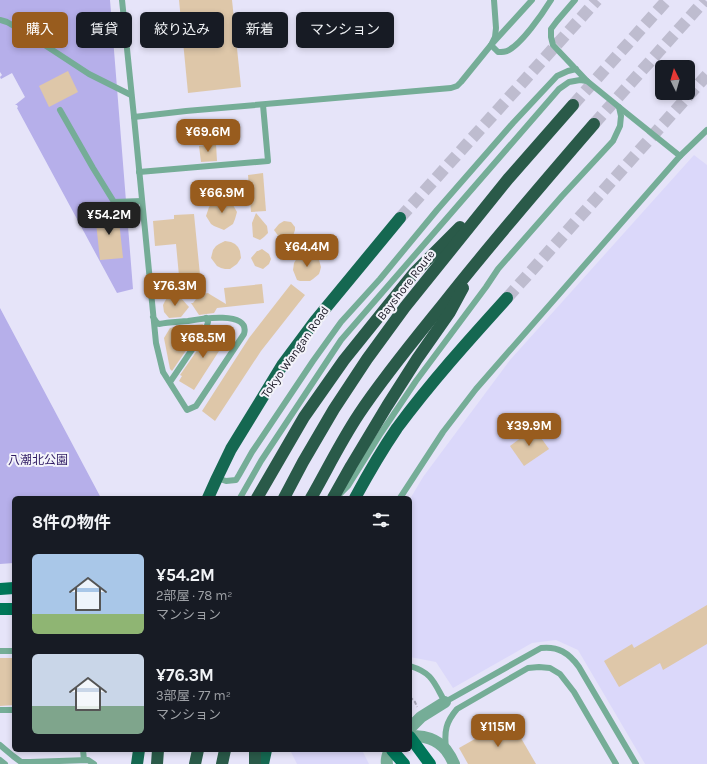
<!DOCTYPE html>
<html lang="ja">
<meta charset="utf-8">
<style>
body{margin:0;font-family:Karla,"Noto Sans JP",sans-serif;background:#242831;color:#f1f3f6;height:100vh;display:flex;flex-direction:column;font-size:15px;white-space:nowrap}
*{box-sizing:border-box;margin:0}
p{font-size:13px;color:#9ea1a6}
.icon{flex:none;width:22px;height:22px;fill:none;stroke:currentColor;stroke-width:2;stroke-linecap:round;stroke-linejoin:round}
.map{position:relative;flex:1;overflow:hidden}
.details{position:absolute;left:12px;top:496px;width:400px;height:256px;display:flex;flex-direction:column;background:#171b24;border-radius:6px;box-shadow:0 2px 6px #0003}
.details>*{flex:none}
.hud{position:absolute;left:12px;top:12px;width:400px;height:36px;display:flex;gap:8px}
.needle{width:26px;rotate:355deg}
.controls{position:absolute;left:655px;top:60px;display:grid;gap:8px}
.controls a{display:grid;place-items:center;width:40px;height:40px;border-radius:6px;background:#171b24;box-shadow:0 2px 6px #0003;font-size:20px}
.price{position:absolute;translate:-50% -34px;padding:0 9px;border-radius:8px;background:#985c1e;color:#fff;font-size:13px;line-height:26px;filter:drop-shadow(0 1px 2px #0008)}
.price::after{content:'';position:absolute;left:50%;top:24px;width:12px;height:9px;margin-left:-6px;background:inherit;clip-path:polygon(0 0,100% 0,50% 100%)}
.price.current{background:#222;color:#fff}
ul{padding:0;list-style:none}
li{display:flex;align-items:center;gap:12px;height:100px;padding:0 20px}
li span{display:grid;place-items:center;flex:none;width:112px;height:80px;border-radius:6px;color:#555}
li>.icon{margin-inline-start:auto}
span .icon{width:48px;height:48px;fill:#fffc;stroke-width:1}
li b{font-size:17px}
h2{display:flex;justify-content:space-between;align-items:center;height:48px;padding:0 20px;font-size:17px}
.chip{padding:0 14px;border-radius:6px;background:#171b24;box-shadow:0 2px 6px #0003;font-size:14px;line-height:36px}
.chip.current{background:#985c1e;color:#fff}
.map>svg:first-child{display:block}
.built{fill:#dbd8fa}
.green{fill:#b6afea}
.building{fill:#dec7a9}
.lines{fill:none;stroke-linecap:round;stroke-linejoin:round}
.trunk-tunnel{stroke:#bebccf;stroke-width:12;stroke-dasharray:12 6;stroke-linecap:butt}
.motorway-tunnel{stroke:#bebccf;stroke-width:12;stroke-dasharray:12 6;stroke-linecap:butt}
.path{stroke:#a8a6b8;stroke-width:2;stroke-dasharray:4 2;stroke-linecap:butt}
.service{stroke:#75ad97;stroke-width:6}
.minor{stroke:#75ad97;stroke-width:12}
.primary{stroke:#007659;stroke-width:12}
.trunk{stroke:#156851;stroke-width:12}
.motorway{stroke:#2a5a49;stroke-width:12}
.labels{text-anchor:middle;stroke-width:4;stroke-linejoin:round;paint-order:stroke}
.street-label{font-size:12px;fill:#1c1a27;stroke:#f3f3fa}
.park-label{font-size:12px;fill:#2f1b63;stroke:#f3f3fa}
</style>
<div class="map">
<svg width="707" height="764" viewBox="0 0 707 764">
<rect width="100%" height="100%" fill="#e6e4f9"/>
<g class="built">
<polygon points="694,155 707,165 707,764 645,764 578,650 556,640 532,643 453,688 436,662 410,657 410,499 423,477 510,360"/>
<polygon points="290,750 362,750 369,764 297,764"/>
</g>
<g class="green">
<polygon points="0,0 110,0 133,289 117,293 17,108 18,107 17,105 15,105 25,97 12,73 1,79 0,77 2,75 0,72"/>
<polygon points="0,308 101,498 14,498 14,563 0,564"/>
</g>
<g class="building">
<polygon points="179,0 232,0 241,87 188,93"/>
<polygon points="68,71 78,92 49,107 39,86"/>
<polygon points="216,144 217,161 201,162 199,146"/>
<polygon points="263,173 266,211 251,212 248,175"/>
<polygon points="220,200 225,200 230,202 233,205 237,212 235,219 233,224 224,230 214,226 211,224 206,216 209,207 212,203"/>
<polygon points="118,211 123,258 100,260 95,213"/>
<polygon points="256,213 267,226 268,233 264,237 260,240 253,237 252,223"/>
<polygon points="194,214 200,275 179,276 176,244 155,246 153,221 174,219 174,215"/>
<polygon points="284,221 291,222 295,227 295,230 293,236 288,240 282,239 279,237 274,230 279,224"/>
<polygon points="225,241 231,242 235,244 238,247 240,251 241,258 237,264 230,269 225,269 221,268 217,266 211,258 213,250 216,246 219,244"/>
<polygon points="262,249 269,254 271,259 269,264 263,269 255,266 251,258 257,251 258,251"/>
<polygon points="306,253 313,255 319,260 321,267 320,271 319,274 313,279 310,281 300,281 297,280 293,270 294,263 297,258 300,255"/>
<polygon points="262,284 264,303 217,308 214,313 199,315 191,303 193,303 202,291 202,297 203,294 208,293 211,295 226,304 224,288"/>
<polygon points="291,284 305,295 261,351 215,421 202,411 249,338"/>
<polygon points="174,296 181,298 189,307 181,317 169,318 164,312 163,305 165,301 167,298"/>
<polygon points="203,324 202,327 172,371 170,369 164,338 170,328"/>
<polygon points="211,326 228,337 194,390 179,381 182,376 180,375 210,332"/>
<polygon points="534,428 549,449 524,466 510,446"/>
<polygon points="707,605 707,644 663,670 660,663 619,687 604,661 632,644 634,648"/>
<polygon points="0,658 14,658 14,705 0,706"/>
<polygon points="510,719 536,764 468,764 459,748"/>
</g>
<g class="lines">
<g class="trunk-tunnel">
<polyline points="400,218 597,0"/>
<polyline points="507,298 707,75"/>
</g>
<g class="motorway-tunnel">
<polyline points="573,105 667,0"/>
<polyline points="594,124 705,0"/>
</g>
<polyline class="path" points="410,697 415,702 417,707"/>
<g class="service">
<polyline points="122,0 134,117 186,111 451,88 457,86 461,82 491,45 495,37 496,28 494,0"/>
<path d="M 532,0 L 491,45 L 498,52 C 501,52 505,52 507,51 C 521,45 543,13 551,0"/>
<polyline points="575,0 557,21 551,29 551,37 553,45 587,81"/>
<polyline points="0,20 7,22 31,36 89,74 131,95"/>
<polyline points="60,110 93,168 114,202 142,201"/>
<path d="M 134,117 L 156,343 L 163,372 L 187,410 L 196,406 L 244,334 C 251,310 199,319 188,321 C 178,322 169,322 159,324 C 156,323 155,320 153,317"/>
<polyline points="680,156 707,130"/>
<polyline points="139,172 268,161 263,105"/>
<polyline points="170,382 206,329 208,322 206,318"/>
<polyline points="217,478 226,481 236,480 239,475 252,452 313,361 341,322 380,279 437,210 513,123 557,76 568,71 576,69"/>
<polyline points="240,498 261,461 341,340 559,89 569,82 580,80 587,81 619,107 621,116 620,126 613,141 562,196 498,269 486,287 416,381 381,433 348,486 339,495"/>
<polyline points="400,498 443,432 476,389 680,156 619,107"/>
<polyline points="0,651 14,651"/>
<path d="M 410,666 C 433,673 434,683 445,702 L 541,648 C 558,646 569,653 579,667 L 636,764"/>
<polyline points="0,710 14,710"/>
<polyline points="0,745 13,756 21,762 30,762 88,760 94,764"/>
<path d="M 446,748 C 444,731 446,722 457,709 L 528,668 L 539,667 L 550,668 L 560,674 L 574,692 L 616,764"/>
<polyline points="83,750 84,760"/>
<polyline points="0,760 5,764"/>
</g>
<g class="minor">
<polyline points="410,728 421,717 445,702"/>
<path d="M 410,737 C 423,734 438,740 446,750 C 449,754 452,759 454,764"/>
<path d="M 387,764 C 386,760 388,753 390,750"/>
</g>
<g class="primary">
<polyline points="0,589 14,588"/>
<polyline points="0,609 14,609"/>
<polyline points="410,737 430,764"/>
<polyline points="392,750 404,764"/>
</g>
<g class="trunk">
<polyline points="208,498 217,478 231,449 283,364 315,321 400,218"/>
<path d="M 355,498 C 368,474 382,450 397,428 C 431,382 469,340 507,298"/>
<polyline points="137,764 139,750"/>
<polyline points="263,764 266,750"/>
</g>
<g class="motorway">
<polyline points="257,498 304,417 344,360 414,273 460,227"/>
<polyline points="284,498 303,462 334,409 367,359 405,307 508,179 573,105"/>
<path d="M 311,498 C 327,470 341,441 359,414 C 385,375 415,339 444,303 C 492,242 543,183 594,124"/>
<polyline points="333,498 351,466 387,406 417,359 450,312 463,288"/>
<polyline points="157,764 158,750"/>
<polyline points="195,764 198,750"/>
<polyline points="222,764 225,750"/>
<polyline points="255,764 255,750"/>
</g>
</g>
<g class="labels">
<g class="street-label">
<text transform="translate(406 285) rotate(-52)" y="4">Bayshore Route</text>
<text transform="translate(295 352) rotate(-55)" y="4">Tokyo Wangan Road</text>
</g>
<g class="park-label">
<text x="38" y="464">八潮北公園</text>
</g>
</g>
</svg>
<div class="controls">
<a><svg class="needle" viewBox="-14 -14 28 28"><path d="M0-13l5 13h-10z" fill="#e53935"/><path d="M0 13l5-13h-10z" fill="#9ea1a6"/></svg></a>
</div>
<b class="price" style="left:208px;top:153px">¥69.6M</b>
<b class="price" style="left:222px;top:214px">¥66.9M</b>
<b class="price current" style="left:109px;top:236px">¥54.2M</b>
<b class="price" style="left:307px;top:268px">¥64.4M</b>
<b class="price" style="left:175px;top:307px">¥76.3M</b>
<b class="price" style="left:203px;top:359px">¥68.5M</b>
<b class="price" style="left:529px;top:447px">¥39.9M</b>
<b class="price" style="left:498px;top:748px">¥115M</b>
<div class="hud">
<a class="chip current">購入</a>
<a class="chip">賃貸</a>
<a class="chip">絞り込み</a>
<a class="chip">新着</a>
<a class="chip">マンション</a>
</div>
<section class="details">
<h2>8件の物件<svg class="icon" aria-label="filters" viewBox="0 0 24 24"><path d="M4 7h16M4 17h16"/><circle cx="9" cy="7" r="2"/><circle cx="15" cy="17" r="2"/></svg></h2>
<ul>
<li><span style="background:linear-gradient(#a9c7e8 75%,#8fb573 0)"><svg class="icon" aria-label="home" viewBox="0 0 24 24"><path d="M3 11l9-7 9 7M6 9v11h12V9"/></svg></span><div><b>¥54.2M</b><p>2部屋 · 78 m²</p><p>マンション</p></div></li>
<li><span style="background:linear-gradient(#c9d6e8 65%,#7fa58c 0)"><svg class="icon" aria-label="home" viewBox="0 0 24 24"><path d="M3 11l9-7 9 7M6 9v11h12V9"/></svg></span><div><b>¥76.3M</b><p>3部屋 · 77 m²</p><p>マンション</p></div></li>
</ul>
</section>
</div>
